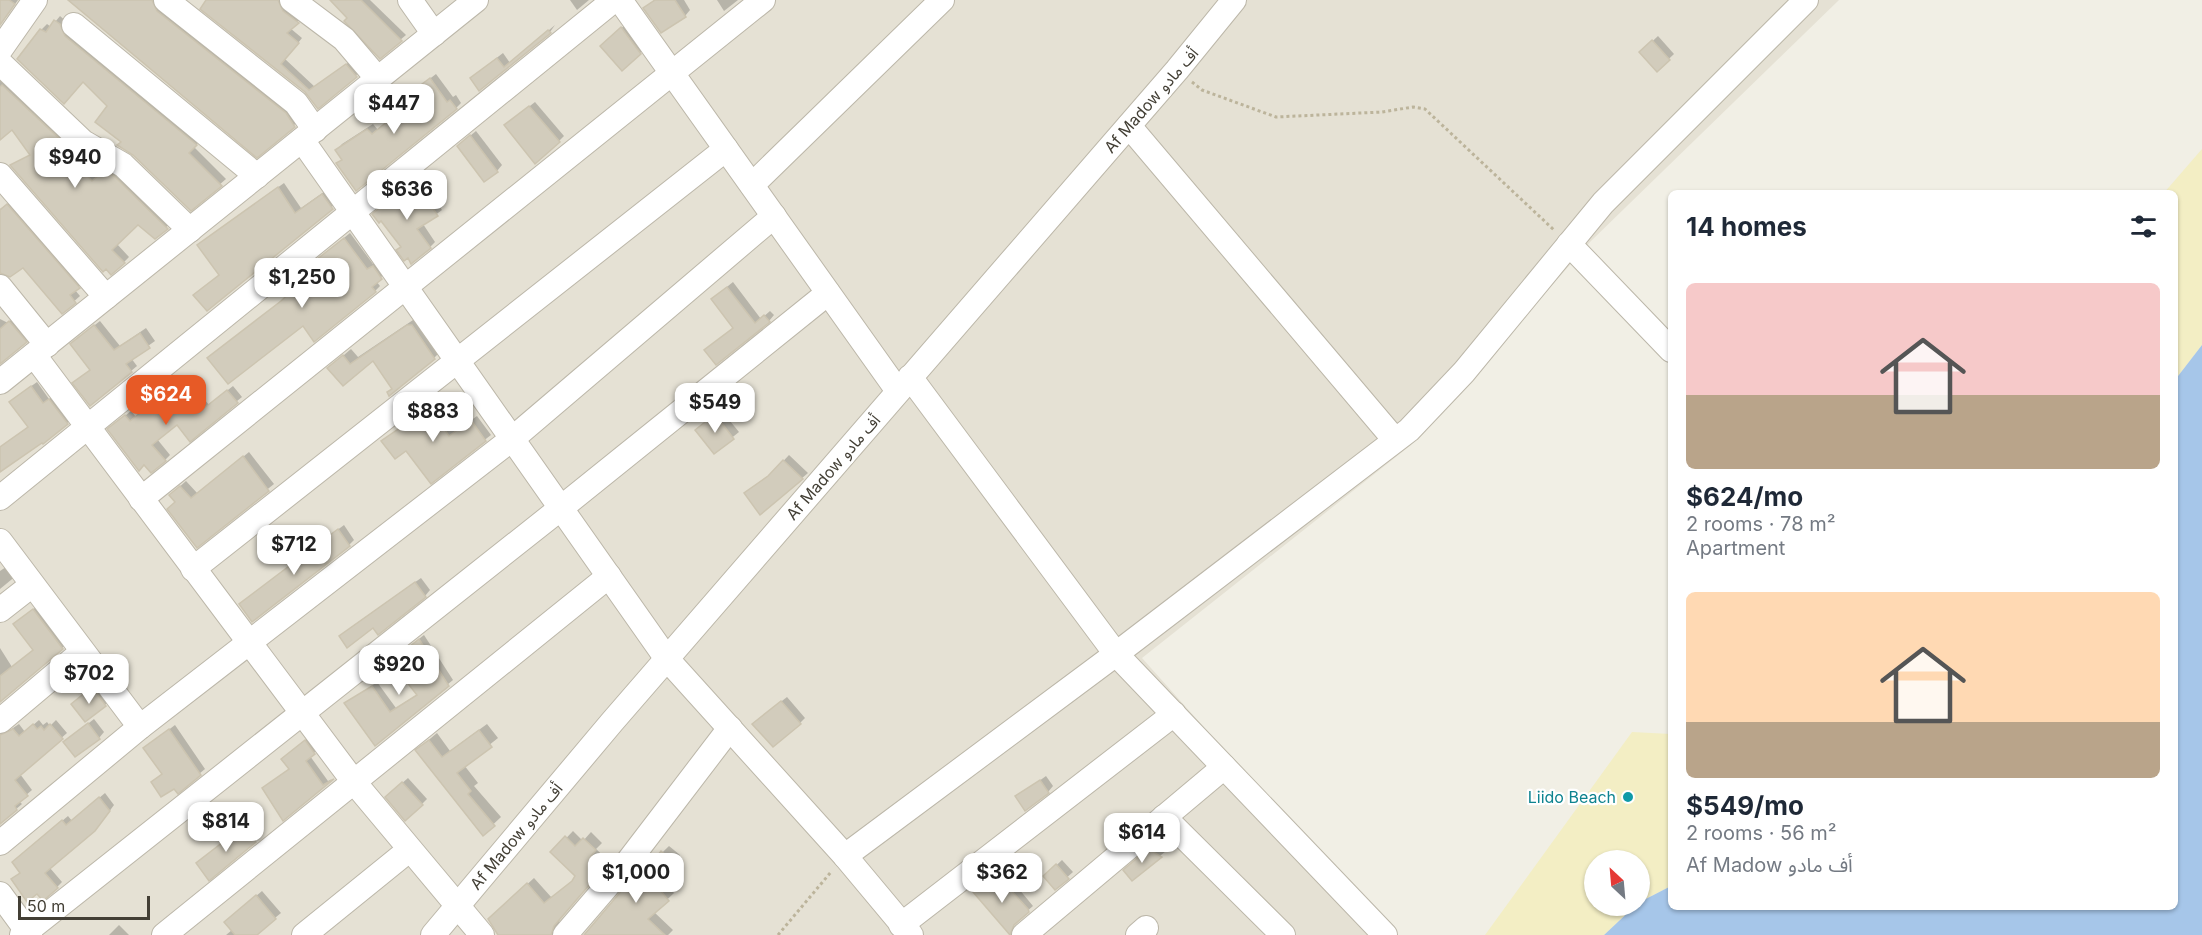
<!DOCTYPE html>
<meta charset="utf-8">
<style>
body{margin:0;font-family:Inter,"Noto Sans Arabic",sans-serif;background:#f2f2f3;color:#1f2937;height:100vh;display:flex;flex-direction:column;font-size:22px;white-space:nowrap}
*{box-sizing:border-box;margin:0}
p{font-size:20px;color:#747a83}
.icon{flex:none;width:33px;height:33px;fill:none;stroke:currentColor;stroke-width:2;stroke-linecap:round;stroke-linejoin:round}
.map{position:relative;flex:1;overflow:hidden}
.side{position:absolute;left:1668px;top:190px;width:510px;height:720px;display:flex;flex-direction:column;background:#fff;border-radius:9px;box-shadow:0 2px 4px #0004}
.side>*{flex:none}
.needle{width:39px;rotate:334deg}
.controls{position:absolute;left:1584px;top:850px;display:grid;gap:12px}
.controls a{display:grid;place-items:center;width:66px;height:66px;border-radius:50%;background:#fff;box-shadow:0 2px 4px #0004;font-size:30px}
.scale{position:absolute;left:18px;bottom:15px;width:132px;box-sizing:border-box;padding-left:6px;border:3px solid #433f35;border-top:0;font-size:16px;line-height:21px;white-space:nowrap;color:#433f35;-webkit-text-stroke:4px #fff;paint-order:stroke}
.price{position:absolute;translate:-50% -51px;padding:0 14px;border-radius:12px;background:#fff;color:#222;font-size:20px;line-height:39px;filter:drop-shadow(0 2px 3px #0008)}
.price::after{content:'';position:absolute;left:50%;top:36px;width:18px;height:14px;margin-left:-9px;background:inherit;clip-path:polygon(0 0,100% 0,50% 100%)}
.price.active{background:#e75a26;color:#fff}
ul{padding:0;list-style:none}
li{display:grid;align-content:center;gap:12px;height:318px;padding:0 18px}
li span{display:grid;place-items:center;height:186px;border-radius:9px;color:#555}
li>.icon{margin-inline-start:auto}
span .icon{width:108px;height:108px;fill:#fffc;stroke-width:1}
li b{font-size:26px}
h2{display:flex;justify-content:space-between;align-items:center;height:72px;padding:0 18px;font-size:26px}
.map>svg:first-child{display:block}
.residential{fill:#e5e1d4}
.sand{fill:#f3eec4}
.water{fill:#a6c6e9}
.shadow{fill:#0003}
.building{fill:#d2ccbc;stroke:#ccc4b0;stroke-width:1.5}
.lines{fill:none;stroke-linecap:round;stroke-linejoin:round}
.minor-casing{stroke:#bcb7a9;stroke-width:26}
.path{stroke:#bcb49b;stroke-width:3;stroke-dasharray:3 3;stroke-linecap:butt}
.minor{stroke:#fff;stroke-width:24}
.culture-dot{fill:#0f9aa8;stroke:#fff;stroke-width:2}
.labels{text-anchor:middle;stroke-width:4.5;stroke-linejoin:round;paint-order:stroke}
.street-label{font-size:16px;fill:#433f35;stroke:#fff}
.culture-label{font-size:16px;fill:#0d838f;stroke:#fff;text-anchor:end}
</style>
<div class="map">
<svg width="2202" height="935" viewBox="0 0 2202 935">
<rect width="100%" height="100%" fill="#f1efe5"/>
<polygon class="residential" points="0,0 1839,0 1591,241 1411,445 1142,658 1390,935 0,935"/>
<g class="sand">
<polygon points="2202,149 2202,345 2175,380 2175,194 2163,194"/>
<polygon points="1632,732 1671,734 1671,886 1640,902 1640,861 1594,861 1594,906 1635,906 1604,935 1485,935"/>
</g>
<polygon class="water" points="2202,345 2202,935 1604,935 1635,906 1640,906 1640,902 1671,886 1671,908 2175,908 2175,380"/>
<g class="shadow">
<polygon points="0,0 18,0 0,25"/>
<polygon points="70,0 159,0 300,120 257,156"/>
<polygon points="207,0 285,0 302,17 290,28 302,38 285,59 315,87 352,60 361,71 318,107 306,91"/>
<polygon points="337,0 370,0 406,35 380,57"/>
<polygon points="570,0 589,0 577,10"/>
<polygon points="654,0 684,0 690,10 685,16 645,8"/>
<polygon points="717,0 738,0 724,11"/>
<polygon points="60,16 201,139 194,147 226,179 191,209 123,141 109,106 41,30 47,24 51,27"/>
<polygon points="627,23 645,48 623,69 602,46"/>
<polygon points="555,25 550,32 480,89 477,73 503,53 510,63"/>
<polygon points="1658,36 1674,54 1657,70 1641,52"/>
<polygon points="436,74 453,97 456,95 461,103 456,108 338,164 343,159 337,150 342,144 373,124 378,130 401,111 402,100"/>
<polygon points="0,78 66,141 98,177 111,166 172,222 155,237 138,223 117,244 129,257 124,262 12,165 31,154 12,128 0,138"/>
<polygon points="535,102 564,136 559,141 512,120"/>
<polygon points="476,131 502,165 497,171 464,141"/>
<polygon points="420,176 442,210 423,224 435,242 430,247 380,209"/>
<polygon points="284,183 301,208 328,189 338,203 220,274 205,240"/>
<polygon points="13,200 84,282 75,290 80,296 62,312 23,266 0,272 0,209"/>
<polygon points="350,233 373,264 378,262 386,273 376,281 380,286 375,291 303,324 256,323 304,280 306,269"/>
<polygon points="733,282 761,319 770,311 774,315 769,321 734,327 718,294"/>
<polygon points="15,316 31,336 0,362 0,319 8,323"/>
<polygon points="416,318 442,350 434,358 390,394 393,388 373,359 343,384 337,361 351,349 358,357"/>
<polygon points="100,321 120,346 146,328 155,341 131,358 137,366 131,371 91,404 91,369 77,339"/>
<polygon points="37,382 49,399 55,395 73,418 67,423 3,446 29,426 16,397"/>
<polygon points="193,386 209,405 233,386 242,397 190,439 177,422 157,439 170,455 165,460 115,424 131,411 136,417 161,397 169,407"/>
<polygon points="433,399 455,432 477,416 491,435 431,481 406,449 408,422 412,415"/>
<polygon points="721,410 739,432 714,452 702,425"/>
<polygon points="249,452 274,484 197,546 177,502 176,490 186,481 198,494"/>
<polygon points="789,455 808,473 761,513 746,493 774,471"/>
<polygon points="344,525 354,540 349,545 246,599"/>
<polygon points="9,565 17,575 0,589 0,571"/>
<polygon points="421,578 430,590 425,596 346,631"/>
<polygon points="39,605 68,643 0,700 0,648 12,667 34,650 20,619"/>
<polygon points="424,635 453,680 375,744 346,704 377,682 396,708 418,694 409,656 410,646"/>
<polygon points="98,683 111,700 85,720 73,704"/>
<polygon points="787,697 805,718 800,723 759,719"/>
<polygon points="94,719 104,732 99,738 71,737"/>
<polygon points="39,720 43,725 47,722 50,726 56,720 67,733 20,774 32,790 19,801 22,804 0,823 0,729 10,730 19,724 25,732"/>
<polygon points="487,724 498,738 464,765 478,783 474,786 501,817 483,834 425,743 437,733 450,751"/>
<polygon points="175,725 205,769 178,791 174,786 153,782 163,773 150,744"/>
<polygon points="310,736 319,748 310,756 328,781 332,779 283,819 290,768 283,759"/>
<polygon points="1046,776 1053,786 1048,792 1017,797"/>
<polygon points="408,778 427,799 422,804 392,792"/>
<polygon points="105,793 114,805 100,824 50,868 62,882 57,887 43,898 13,879 21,872 19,857 68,816 72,821"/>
<polygon points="251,821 261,836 209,879 203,858"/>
<polygon points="573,831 583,841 591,832 602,843 596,849 609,861 560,918 557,932 561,935 502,935 496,913 534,878 552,898 575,879 577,875 553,852"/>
<polygon points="1155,845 1166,851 1132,879 1131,865"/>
<polygon points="669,846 680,855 662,878 674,893 654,912 673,930 668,935 586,935 624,890"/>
<polygon points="1062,860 1073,872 1055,888 1045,876"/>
<polygon points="997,872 1010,887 1014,883 1033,906 1018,919 1010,932 980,887"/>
<polygon points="262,891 281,913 254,935 226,935 232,930 231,917"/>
<polygon points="119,925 129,935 109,935"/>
</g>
<g class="building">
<polygon points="0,0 9,0 15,4 0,25"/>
<polygon points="68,0 152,0 157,11 286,113 295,127 257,158"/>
<polygon points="206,0 278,0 283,11 299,23 287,33 299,43 281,64 309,90 346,64 357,77 318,109 305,92 200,9"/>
<polygon points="330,0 361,0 402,41 380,59 344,21 347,18"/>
<polygon points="655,0 675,0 686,17 661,33 643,8"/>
<polygon points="54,20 60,24 65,36 197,145 189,153 222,186 191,211 133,155 117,145 121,142 95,122 107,106 83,82 64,104 17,59 40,29 46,32"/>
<polygon points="621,27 641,54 622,71 600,46"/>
<polygon points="548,30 551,33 479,91 470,78 497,58 504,67"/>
<polygon points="1652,40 1670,60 1657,72 1639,52"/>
<polygon points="430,78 447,102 450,100 457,109 356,191 336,163 342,160 335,150 367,129 372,134 400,111 394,105"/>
<polygon points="2,85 65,144 61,147 92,181 104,171 114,176 168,229 155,239 138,225 112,250 125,263 111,275 106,269 103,272 10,165 30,155 12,130 0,140 0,87"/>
<polygon points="529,106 560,142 535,164 504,125"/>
<polygon points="470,135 498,172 484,182 457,146"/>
<polygon points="414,180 438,216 417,229 431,248 411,264 408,258 404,261 396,250 401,247 381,221 379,223 372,214"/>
<polygon points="278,187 295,213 322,194 333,209 207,311 193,295 219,275 197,245"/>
<polygon points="7,204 80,288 70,295 76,303 62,314 23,268 10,277 0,273 0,210"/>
<polygon points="344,238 367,269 373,266 382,279 372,287 376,292 314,342 303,326 228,384 207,358 281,301 303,280 298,274"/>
<polygon points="727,287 755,323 764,315 770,322 716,365 704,350 733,328 711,299"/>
<polygon points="9,321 27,342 0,364 0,329"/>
<polygon points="94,325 114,350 140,333 150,348 126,364 132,372 90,406 72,383 90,370 70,344"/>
<polygon points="407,325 412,325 435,359 389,396 387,392 392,389 373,361 343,386 327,368 343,355 350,364"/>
<polygon points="31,386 43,403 49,399 68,424 43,444 42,443 0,472 0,447 28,427 9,402"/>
<polygon points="187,390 203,409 227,390 238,403 190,442 177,425 152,445 166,461 151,473 144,465 139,471 107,429 125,415 130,421 155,401 163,411"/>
<polygon points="427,403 449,436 471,420 486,441 431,484 406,451 395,459 381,441 407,423 405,420"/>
<polygon points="715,414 734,439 714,454 695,430"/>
<polygon points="243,456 269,491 197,548 167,509 175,502 169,495 180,486 191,498"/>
<polygon points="783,460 803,479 760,515 744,493 768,476"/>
<polygon points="338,529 350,546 252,622 239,604"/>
<polygon points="415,582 426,597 378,635 373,628 347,648 339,636"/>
<polygon points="33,609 63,649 0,702 0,676 33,650 13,624"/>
<polygon points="419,639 449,686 375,746 344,703 372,686 390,712 417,695 395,667 407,656 404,651"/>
<polygon points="92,687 106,706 85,722 71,704"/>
<polygon points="781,701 801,724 773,747 752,724"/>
<polygon points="88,723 100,739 75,757 63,742"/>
<polygon points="33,724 37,729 41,726 44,730 50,724 63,739 15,780 28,796 15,806 17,810 0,824 0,735 13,729 19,736"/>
<polygon points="169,729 201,775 178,794 174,789 161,797 151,782 162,774 143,748"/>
<polygon points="479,730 492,747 457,773 471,791 468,794 495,826 483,836 415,750 429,740 442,757"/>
<polygon points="305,740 315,754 306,761 323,785 334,779 283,821 262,788 289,769 281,759"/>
<polygon points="1040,780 1049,793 1025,811 1015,796"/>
<polygon points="402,782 423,805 405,821 385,797"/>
<polygon points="99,797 110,811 95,831 45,873 58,888 43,901 37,894 27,902 11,879 20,873 12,862 62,820 66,825"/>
<polygon points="245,825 256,842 209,881 196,863"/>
<polygon points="565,836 575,846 583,838 596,850 591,856 603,869 554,926 551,935 498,935 488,919 527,883 544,903 572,881 575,876 550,852"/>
<polygon points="1148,849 1162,857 1132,881 1123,870"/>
<polygon points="661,851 675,863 656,885 669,901 648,919 665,935 584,935 623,889 642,872 644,873"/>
<polygon points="1056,864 1069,879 1055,890 1043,876"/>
<polygon points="991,876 1004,890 1008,887 1028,909 1029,912 1014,925 1010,935 973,892"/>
<polygon points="256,895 276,919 257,935 235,935 224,922"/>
</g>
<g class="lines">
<g class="minor-casing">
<g id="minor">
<polyline points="166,0 296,103 315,130"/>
<polyline points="292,0 344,39 378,79"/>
<polyline points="410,0 434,34"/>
<polyline points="620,0 898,391"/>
<polyline points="74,25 257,176"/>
<polyline points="0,50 35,0"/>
<polyline points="0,63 83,142 123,165 190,230"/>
<polyline points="1129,126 1395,440"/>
<polyline points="302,140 667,659 845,856 911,935"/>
<polyline points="0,175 106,297"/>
<polyline points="752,185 942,0"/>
<polyline points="1569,244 1671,350"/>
<polyline points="0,287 47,345"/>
<polyline points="34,355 354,782 482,935"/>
<polyline points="910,377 1116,654 1385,935"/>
<polyline points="0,382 476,0"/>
<polyline points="0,498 614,0"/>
<polyline points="141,499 763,0"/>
<polyline points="0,541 140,727 512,439 774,216"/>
<polyline points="193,569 726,149"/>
<polyline points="0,610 32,585"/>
<polyline points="0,721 82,652"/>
<polyline points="1164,817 1283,935"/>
<polyline points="0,843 140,727"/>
<polyline points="845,856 1116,654 1409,430 1464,372 1603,203 1806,0"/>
<polyline points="0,894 30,935"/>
<polyline points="901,925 1174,714"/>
<polyline points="22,935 561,508 828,293"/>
<polyline points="164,935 609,576"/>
<polyline points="304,935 409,850"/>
<polyline points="433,935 612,722 1177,70 1234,0"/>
<polyline points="565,935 627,863 730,728"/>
<polyline points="1024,935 1224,767"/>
<polyline points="1138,935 1146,928"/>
</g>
</g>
<g class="path">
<polyline points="1192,82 1202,90 1276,117 1382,112 1413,107 1425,109 1554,230"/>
<polyline points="778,935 831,872"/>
</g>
<use href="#minor" class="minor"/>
</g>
<circle class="culture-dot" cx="1628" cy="797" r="6"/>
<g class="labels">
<g class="street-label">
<text transform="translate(1151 100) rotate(-49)" y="6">Af Madow أف مادو</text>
<text transform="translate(833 467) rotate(-49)" y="6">Af Madow أف مادو</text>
<text transform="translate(516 836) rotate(-50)" y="6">Af Madow أف مادو</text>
</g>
<g class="culture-label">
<text x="1616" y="803">Liido Beach</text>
</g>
</g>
</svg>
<div class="controls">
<a><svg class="needle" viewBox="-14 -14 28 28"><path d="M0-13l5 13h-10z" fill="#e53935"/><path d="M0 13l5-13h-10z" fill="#747a83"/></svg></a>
</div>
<div class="scale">50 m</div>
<b class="price" style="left:394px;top:135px">$447</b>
<b class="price" style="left:75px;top:189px">$940</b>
<b class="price" style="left:407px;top:221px">$636</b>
<b class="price" style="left:302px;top:309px">$1,250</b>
<b class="price active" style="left:166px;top:426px">$624</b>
<b class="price" style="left:715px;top:434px">$549</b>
<b class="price" style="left:433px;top:443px">$883</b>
<b class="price" style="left:294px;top:576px">$712</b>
<b class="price" style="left:399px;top:696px">$920</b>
<b class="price" style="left:89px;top:705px">$702</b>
<b class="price" style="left:226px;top:853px">$814</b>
<b class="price" style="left:1142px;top:864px">$614</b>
<b class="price" style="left:636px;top:904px">$1,000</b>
<b class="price" style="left:1002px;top:904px">$362</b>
<section class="side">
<h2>14 homes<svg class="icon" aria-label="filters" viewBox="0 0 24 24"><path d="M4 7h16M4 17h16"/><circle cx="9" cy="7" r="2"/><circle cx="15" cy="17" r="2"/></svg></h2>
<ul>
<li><span style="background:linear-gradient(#f6c9c9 60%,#b9a48a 0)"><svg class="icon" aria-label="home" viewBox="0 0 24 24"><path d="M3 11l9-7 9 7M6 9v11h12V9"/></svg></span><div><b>$624/mo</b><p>2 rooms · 78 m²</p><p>Apartment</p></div></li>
<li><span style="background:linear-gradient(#ffd9b3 70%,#b9a48a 0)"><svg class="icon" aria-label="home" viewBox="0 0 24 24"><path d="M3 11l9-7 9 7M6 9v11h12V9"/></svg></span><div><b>$549/mo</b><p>2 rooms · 56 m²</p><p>Af Madow أف مادو</p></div></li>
</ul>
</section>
</div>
